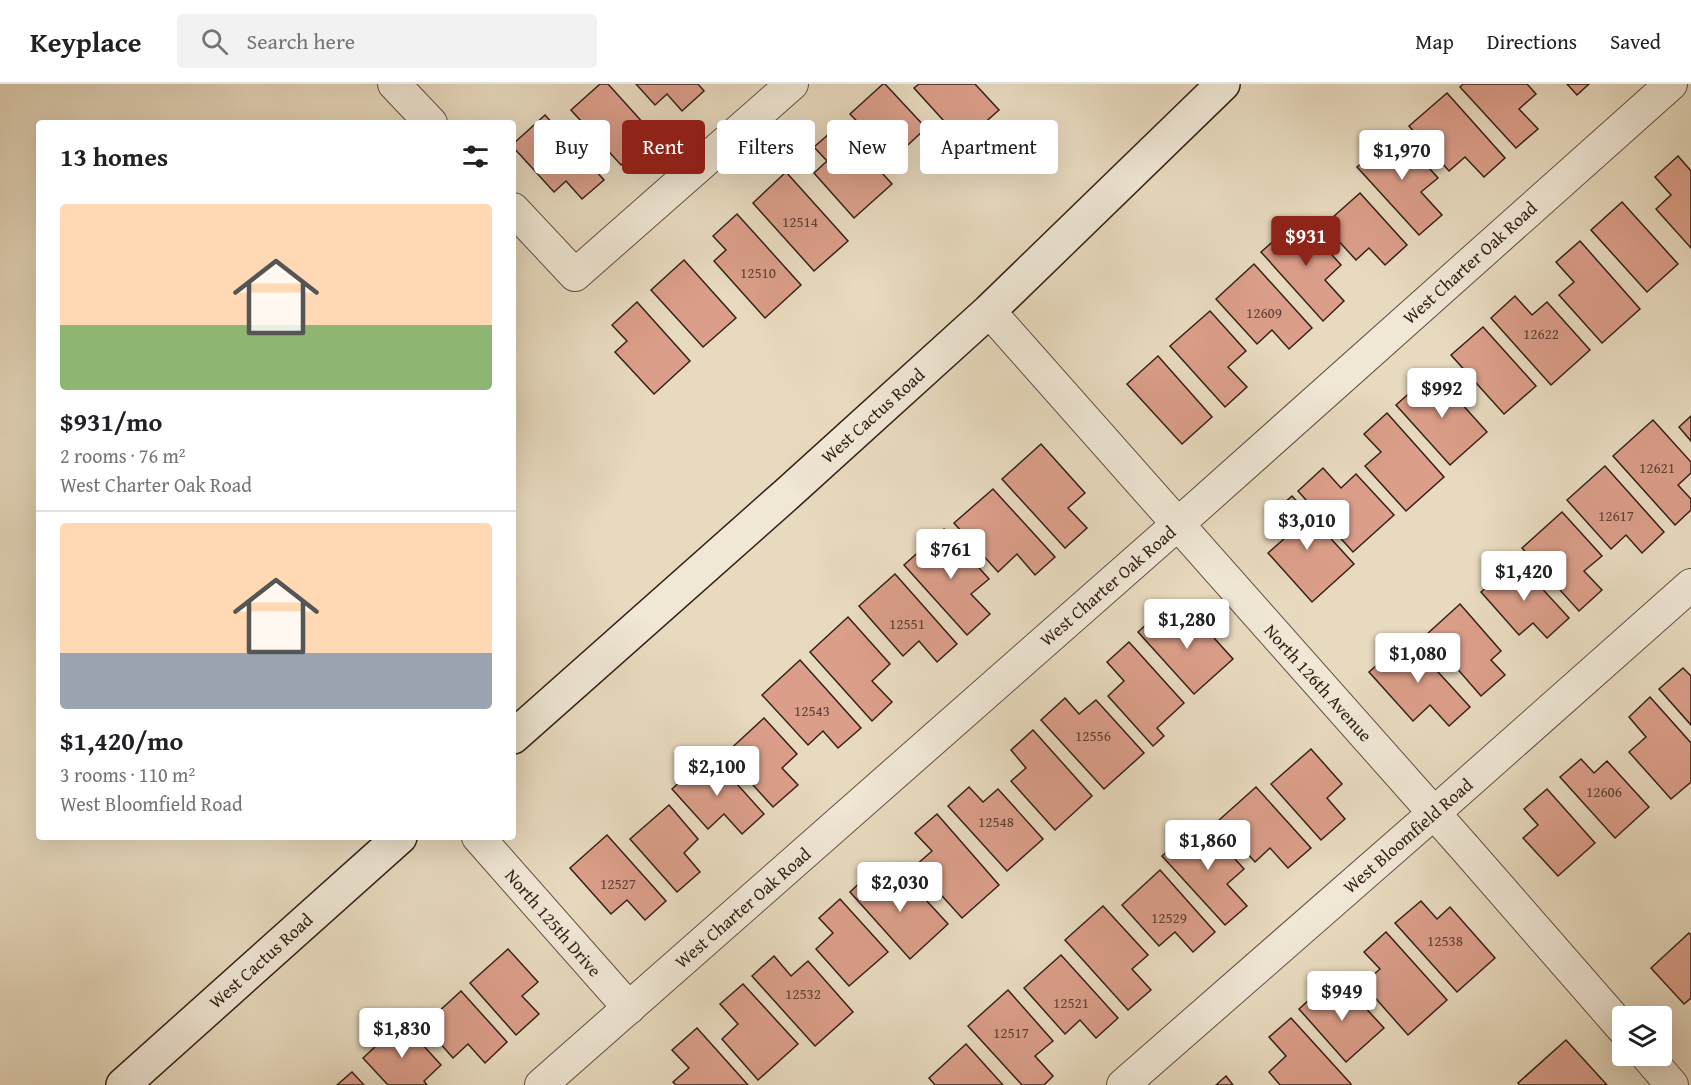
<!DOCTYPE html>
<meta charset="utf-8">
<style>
body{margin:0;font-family:"Gentium Book Plus",serif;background:#f2f2f2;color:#202124;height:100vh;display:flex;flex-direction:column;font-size:22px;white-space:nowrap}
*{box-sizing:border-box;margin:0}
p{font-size:20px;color:#757577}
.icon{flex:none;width:33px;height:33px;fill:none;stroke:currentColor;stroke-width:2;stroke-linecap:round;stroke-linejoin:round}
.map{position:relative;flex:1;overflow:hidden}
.drawer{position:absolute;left:36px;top:36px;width:480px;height:720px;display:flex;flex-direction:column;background:#fff;border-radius:6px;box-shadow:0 6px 24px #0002}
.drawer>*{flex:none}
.hud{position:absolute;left:534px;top:36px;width:570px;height:54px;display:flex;gap:12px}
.tools{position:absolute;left:1612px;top:922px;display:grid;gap:12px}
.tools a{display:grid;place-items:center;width:60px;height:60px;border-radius:6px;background:#fff;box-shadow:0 6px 24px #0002;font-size:30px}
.price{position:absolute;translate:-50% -51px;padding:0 14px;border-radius:6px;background:#fff;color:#222;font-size:20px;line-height:39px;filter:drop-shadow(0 2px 3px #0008)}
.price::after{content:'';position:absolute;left:50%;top:36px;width:18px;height:14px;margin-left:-9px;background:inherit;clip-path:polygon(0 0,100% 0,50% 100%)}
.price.on{background:#8f2418;color:#fff}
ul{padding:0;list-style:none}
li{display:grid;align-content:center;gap:12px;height:318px;padding:0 24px}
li+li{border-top:2px solid #e0e0e0}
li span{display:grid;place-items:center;height:186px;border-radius:6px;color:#555}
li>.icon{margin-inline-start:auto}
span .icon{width:108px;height:108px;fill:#fffc;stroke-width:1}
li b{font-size:26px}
h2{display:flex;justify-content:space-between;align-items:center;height:72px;padding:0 24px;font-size:26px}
.chip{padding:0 21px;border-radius:6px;background:#fff;box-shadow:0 6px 24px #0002;font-size:21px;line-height:54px}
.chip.on{background:#8f2418;color:#fff}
header{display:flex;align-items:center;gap:36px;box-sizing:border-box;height:84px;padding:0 30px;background:#fff;border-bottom:2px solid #e0e0e0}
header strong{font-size:28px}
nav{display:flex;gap:33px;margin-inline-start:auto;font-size:21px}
.search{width:420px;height:54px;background:#f2f2f2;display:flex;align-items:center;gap:15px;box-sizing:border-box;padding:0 21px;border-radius:6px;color:#757577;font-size:22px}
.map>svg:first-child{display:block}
.building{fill:#db9e8a;stroke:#362118;stroke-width:1.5}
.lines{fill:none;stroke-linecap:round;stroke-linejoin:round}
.minor-casing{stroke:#624f42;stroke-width:34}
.secondary-casing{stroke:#362118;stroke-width:36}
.minor{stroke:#f0e7d5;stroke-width:32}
.secondary{stroke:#f0e7d5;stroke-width:33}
.labels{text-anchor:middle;stroke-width:4.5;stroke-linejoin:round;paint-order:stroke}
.number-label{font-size:15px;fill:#5f4034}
.street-label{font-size:18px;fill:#362118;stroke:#f0e7d5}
</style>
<header>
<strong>Keyplace</strong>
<div class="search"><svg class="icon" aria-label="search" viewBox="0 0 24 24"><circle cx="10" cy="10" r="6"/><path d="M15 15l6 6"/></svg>Search here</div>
<nav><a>Map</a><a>Directions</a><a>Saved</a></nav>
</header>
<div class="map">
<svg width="1691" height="1001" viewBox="0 0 1691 1001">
<rect width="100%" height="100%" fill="#e8dabf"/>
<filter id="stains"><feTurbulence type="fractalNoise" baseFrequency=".00333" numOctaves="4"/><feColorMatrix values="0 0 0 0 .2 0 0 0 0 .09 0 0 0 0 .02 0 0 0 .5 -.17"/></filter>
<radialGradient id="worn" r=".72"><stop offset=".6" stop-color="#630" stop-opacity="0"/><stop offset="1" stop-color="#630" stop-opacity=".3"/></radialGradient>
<g class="building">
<polygon points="600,0 608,0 654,51 621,81 571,26"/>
<polygon points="636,0 698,0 704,7 682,27 667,10 655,21"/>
<polygon points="883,0 885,0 926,44 893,75 850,30"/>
<polygon points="919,0 975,0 999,26 963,58 914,4"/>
<polygon points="1463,0 1527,0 1536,10 1519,25 1538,45 1516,64 1460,3"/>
<polygon points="1567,0 1589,0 1577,11"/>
<polygon points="1447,9 1505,74 1484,93 1465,73 1449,87 1409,42"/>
<polygon points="545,31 604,96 582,115 566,97 554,108 513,63 513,60"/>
<polygon points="839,41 892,100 854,134 814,89 827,77 814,63"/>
<polygon points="1396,47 1438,94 1421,108 1442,131 1419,151 1357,83"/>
<polygon points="1678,72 1691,87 1691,164 1656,125 1671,111 1655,93"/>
<polygon points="786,88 848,157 814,187 753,119"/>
<polygon points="1360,109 1407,161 1385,181 1369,164 1356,176 1324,141"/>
<polygon points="1622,118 1678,180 1647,208 1591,146"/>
<polygon points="737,130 801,201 765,234 714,177 726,166 713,152"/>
<polygon points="1299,134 1341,181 1325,196 1344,217 1323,237 1261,168"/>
<polygon points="1580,157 1640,225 1602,259 1559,211 1574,198 1556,178"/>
<polygon points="684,176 736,234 703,263 651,206"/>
<polygon points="1254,180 1312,244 1289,265 1272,246 1257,260 1216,215"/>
<polygon points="1515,212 1532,231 1547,218 1590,266 1551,301 1491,234"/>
<polygon points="637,218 690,277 654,310 615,268 627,257 612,241"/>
<polygon points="1210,227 1246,267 1228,283 1247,303 1225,323 1170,262"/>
<polygon points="1483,243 1536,302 1504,330 1451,271"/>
<polygon points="1158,272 1212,333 1182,360 1127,300"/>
<polygon points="1433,288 1487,348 1450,381 1396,321"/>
<polygon points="1387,329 1444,393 1406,427 1365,382 1381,368 1364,350"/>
<polygon points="1691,332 1691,357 1679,343"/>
<polygon points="1653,336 1691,378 1691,389 1678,401 1691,415 1691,426 1675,441 1613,372"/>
<polygon points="1041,360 1085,409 1068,424 1087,444 1065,464 1002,395"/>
<polygon points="1605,382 1664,448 1642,469 1626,451 1611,465 1567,416"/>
<polygon points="1323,384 1341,404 1356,390 1394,431 1353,468 1298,407"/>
<polygon points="993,405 1055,473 1035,491 1017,470 998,488 954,439"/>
<polygon points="1292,412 1354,480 1312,518 1268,469 1285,454 1267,434"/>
<polygon points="1562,428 1602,472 1584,487 1602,506 1579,527 1522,464"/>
<polygon points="944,445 989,495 971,510 990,530 967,551 904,481"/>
<polygon points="1516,476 1569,534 1547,554 1533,539 1519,551 1481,508"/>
<polygon points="895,490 957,560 937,578 919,557 903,572 859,522"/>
<polygon points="1460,520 1501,567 1491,576 1505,591 1481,612 1427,550"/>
<polygon points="1161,527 1180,548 1196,534 1233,575 1194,610 1138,548"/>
<polygon points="848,533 890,580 872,597 892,618 872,637 810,568"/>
<polygon points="1407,554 1470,623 1449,642 1430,621 1413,637 1369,588"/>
<polygon points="1129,558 1184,619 1157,644 1164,652 1153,662 1108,612 1124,597 1107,578"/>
<polygon points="800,576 861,644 838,664 823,647 808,661 762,611"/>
<polygon points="1683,584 1691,592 1691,641 1659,605"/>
<polygon points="1650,613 1691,659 1691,698 1671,715 1629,668 1646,653 1629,633"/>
<polygon points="1065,614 1079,630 1096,616 1144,669 1104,705 1041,636"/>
<polygon points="764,634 797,670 782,684 798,701 773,723 725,670"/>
<polygon points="1033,646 1092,712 1055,746 1011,697 1026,684 1011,666"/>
<polygon points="1311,665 1342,700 1327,714 1345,735 1321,756 1271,700"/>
<polygon points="710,670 764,730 742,750 724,730 708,745 672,705"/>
<polygon points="1581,675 1594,689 1607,677 1649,723 1615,754 1560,693"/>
<polygon points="969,703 983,718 998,705 1043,755 1007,787 948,722"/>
<polygon points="1256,703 1311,764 1288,784 1270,764 1255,778 1218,737"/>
<polygon points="1547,705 1595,759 1558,792 1523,754 1538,741 1524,725"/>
<polygon points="669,721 698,755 684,769 700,788 677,808 630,755"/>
<polygon points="937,730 999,801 962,834 915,782 932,767 915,749"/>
<polygon points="1201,737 1244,785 1227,800 1247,822 1225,841 1162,772"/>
<polygon points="607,751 666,817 645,836 627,816 611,830 570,784"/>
<polygon points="1160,786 1215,848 1193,868 1175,848 1159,862 1122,821"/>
<polygon points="871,788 888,807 904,792 948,840 910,875 850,808"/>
<polygon points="840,815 888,868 849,902 816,865 833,849 819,834"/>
<polygon points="1421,817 1437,835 1450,823 1495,874 1457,908 1395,839"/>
<polygon points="1103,822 1148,871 1132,885 1151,906 1128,926 1065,856"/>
<polygon points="1386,848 1447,916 1408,951 1363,900 1380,885 1364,868"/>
<polygon points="1689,849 1691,851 1691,914 1684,920 1651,884"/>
<polygon points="508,865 538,898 522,912 539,930 516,951 470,899"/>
<polygon points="1061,871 1118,934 1096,954 1080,936 1065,950 1024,904"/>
<polygon points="774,872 791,892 808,877 853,928 815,962 752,892"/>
<polygon points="743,900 798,960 758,996 722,955 738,940 720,920"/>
<polygon points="1321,905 1334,920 1349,906 1384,944 1346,978 1299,925"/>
<polygon points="1008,906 1053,957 1035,972 1053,992 1044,1001 1022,1001 968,942"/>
<polygon points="461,907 507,958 485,979 468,960 453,974 424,941"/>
<polygon points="1291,934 1351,1000 1350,1001 1280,1001 1269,988 1286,972 1269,953"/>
<polygon points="402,938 441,981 424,997 427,1001 388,1001 363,974"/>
<polygon points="697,944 748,1001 676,1001 673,998 689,984 672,966"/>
<polygon points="1566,956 1607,1001 1520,1001 1518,999"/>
<polygon points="966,960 1003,1001 935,1001 929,994"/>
<polygon points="352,988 364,1001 337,1001"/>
<polygon points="1226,992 1233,1001 1216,1001"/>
</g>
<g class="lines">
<g class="minor-casing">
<g id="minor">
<polyline points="394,0 431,39"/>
<polyline points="513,125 575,191 792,0"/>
<polyline points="989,227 1465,764 1623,945"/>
<polyline points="478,753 629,924"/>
<polyline points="1647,972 1672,1001"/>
<polyline points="541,1001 1178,440 1671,0"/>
<polyline points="1123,1001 1434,729 1691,501"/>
</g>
</g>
<g class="secondary-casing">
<g id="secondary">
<polyline points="513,653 787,410 989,227 1223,0"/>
<polyline points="123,1001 400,753"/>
</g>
</g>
<use href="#minor" class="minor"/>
<use href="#secondary" class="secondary"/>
</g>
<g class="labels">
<g class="number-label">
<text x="800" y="143">12514</text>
<text x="758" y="194">12510</text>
<text x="1264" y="234">12609</text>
<text x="1541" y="255">12622</text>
<text x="1657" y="389">12621</text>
<text x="1616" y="437">12617</text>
<text x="907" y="545">12551</text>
<text x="812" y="632">12543</text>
<text x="1093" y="657">12556</text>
<text x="1604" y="713">12606</text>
<text x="996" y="743">12548</text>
<text x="618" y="805">12527</text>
<text x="1169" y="839">12529</text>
<text x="1445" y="862">12538</text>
<text x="803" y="915">12532</text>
<text x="1071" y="924">12521</text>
<text x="1011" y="954">12517</text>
</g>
<g class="street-label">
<text transform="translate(1470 179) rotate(-42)" y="6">West Charter Oak Road</text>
<text transform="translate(873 332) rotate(-42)" y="6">West Cactus Road</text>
<text transform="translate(1108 502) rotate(-41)" y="6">West Charter Oak Road</text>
<text transform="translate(1318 599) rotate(48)" y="6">North 126th Avenue</text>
<text transform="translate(1408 752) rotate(-41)" y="6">West Bloomfield Road</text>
<text transform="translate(743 824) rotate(-41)" y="6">West Charter Oak Road</text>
<text transform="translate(553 839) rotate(49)" y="6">North 125th Drive</text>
<text transform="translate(261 877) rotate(-42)" y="6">West Cactus Road</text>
</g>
</g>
<rect width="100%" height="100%" filter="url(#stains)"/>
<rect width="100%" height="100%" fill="url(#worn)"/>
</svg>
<div class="tools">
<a><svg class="icon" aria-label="layers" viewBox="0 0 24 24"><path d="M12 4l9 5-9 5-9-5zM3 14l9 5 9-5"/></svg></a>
</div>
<b class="price" style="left:1402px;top:97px">$1,970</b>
<b class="price on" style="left:1306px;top:183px">$931</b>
<b class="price" style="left:1442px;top:335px">$992</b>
<b class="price" style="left:1307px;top:467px">$3,010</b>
<b class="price" style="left:951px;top:496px">$761</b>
<b class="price" style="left:1524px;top:518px">$1,420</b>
<b class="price" style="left:1187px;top:566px">$1,280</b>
<b class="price" style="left:1418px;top:600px">$1,080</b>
<b class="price" style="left:717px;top:713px">$2,100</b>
<b class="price" style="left:1208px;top:787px">$1,860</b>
<b class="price" style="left:900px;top:829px">$2,030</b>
<b class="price" style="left:1342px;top:938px">$949</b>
<b class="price" style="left:402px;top:975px">$1,830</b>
<div class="hud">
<a class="chip">Buy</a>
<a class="chip on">Rent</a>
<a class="chip">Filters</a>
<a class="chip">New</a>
<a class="chip">Apartment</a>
</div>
<section class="drawer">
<h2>13 homes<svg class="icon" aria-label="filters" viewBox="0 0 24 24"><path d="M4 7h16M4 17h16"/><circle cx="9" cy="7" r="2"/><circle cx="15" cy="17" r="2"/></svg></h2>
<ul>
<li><span style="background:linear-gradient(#ffd9b3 65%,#8fb573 0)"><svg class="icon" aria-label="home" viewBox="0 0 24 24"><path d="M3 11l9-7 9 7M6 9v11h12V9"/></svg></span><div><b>$931/mo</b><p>2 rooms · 76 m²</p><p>West Charter Oak Road</p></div></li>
<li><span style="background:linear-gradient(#ffd9b3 70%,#9aa5b1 0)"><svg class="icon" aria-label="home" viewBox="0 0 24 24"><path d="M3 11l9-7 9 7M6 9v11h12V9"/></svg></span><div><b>$1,420/mo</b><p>3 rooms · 110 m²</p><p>West Bloomfield Road</p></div></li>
</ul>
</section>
</div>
